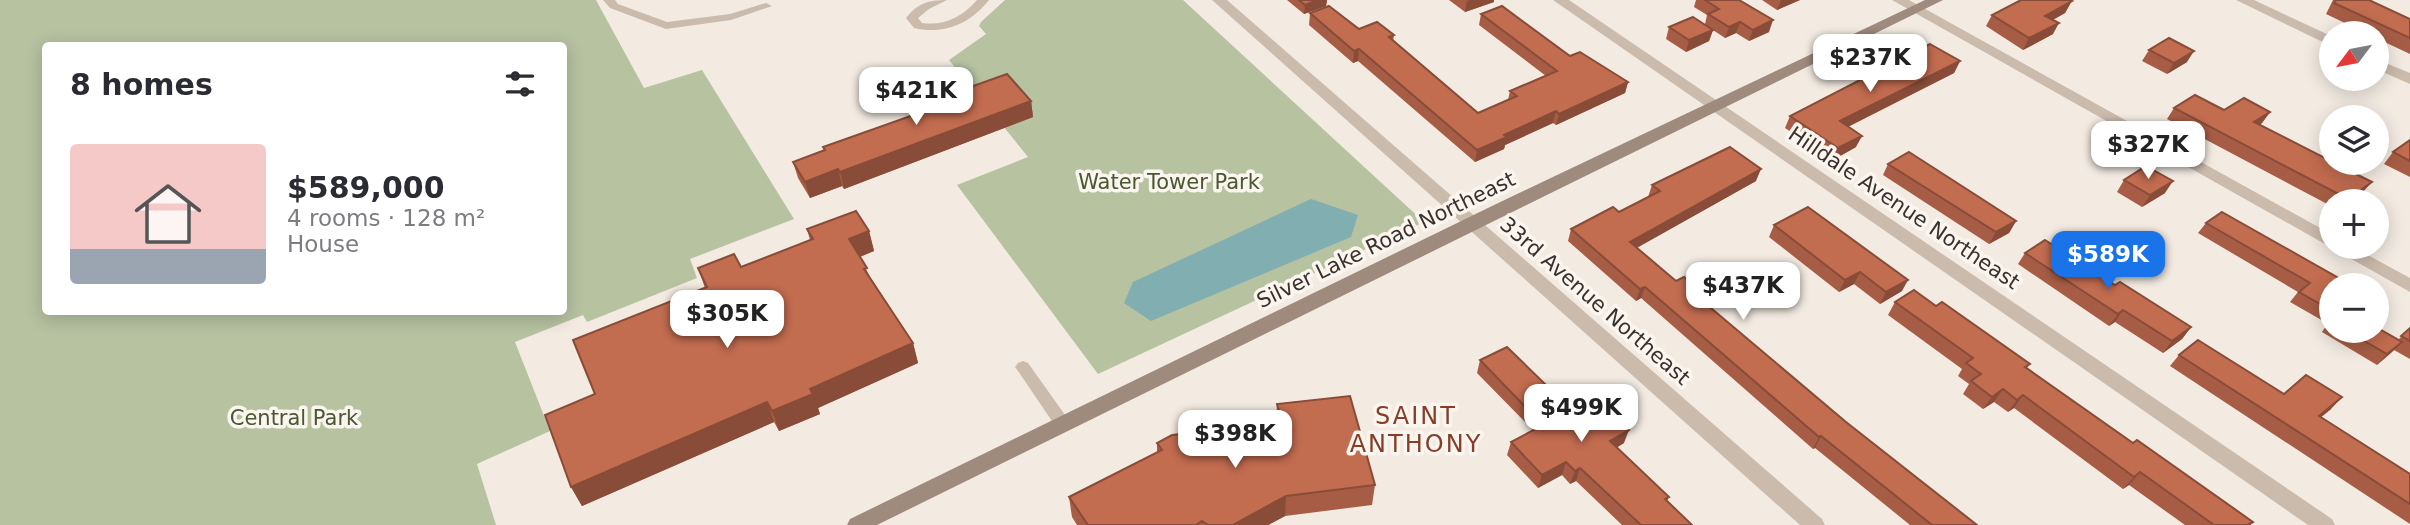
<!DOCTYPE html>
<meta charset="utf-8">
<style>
body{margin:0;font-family:"DejaVu Sans",sans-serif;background:#f7f7f7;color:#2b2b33;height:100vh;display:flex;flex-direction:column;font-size:26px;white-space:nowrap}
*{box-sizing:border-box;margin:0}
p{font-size:23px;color:#7c7c81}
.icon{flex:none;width:38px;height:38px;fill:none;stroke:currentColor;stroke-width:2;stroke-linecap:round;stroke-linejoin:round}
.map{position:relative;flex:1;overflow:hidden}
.panel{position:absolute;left:42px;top:42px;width:525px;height:273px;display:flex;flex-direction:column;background:#fff;border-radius:7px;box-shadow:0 4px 18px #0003}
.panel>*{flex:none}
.needle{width:46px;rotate:238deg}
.controls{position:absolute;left:2319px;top:21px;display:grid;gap:14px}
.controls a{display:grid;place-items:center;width:70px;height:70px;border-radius:50%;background:#fff;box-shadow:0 4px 18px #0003;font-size:35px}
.price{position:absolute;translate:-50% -60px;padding:0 16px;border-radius:14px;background:#fff;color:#222;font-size:23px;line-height:46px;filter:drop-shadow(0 2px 4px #0008)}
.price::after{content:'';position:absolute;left:50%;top:42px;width:21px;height:16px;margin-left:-10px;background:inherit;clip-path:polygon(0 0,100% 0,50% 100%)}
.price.on{background:#1a73e8;color:#fff}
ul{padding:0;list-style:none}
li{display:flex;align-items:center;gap:21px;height:175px;padding:0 28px}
li span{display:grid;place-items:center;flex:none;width:196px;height:140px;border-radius:7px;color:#555}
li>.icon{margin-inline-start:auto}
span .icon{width:84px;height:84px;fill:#fffc;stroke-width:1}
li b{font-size:30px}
h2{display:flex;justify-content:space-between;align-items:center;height:84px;padding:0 28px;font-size:30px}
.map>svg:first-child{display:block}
.green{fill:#b7c2a1;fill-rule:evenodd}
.water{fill:#81aeb0}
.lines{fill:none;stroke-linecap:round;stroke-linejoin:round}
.service{fill:#cbbbad;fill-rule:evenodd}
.minor{fill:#cbbbad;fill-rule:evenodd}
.tertiary{fill:#cbbbad;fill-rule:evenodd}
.secondary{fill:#9f8a7e;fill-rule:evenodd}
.wall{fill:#a75d45}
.shaded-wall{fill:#884c38}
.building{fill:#c26c50;stroke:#884c38;stroke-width:2}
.labels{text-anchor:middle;stroke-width:7;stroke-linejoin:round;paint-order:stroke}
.park-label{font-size:21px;fill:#495830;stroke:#faf5ee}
.street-label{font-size:21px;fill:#3a302c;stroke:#faf5ee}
.quarter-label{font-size:24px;letter-spacing:2px;fill:#873d27;stroke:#faf5ee}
</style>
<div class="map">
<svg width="2410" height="525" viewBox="0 0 2410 525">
<rect width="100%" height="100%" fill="#f3ebe2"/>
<g class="green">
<path d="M 0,0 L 596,0 L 644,88 L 702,70 L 794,219 L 690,259 L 697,278 L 587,322 L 583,315 L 515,342 L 550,431 L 477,464 L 496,525 L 0,525 ZM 46,46 L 564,46 L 564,312 L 46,312 Z"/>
<polygon points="1005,0 1183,0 1424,222 1098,374 957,185 1028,157 982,100 942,114 922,90 961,75 949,60 986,34 979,26 981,22"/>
</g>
<polygon class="water" points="1311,199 1358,215 1351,237 1151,321 1124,303 1133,282"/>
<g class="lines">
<g class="service">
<polygon points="603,0 615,0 618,4 667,22 730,14 766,3 772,6 731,20 666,29 610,8"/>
<path d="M 947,0 L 929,9 L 918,18 L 922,23 C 945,26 962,17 977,0 L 989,0 C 970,24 944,35 914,28 L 906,18 C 918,3 928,0 947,0 Z"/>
<polygon points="1023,361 1028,363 1068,419 1070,423 1068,427 1062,429 1056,427 1018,371 1015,367 1018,363"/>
</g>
<g class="minor">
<polygon points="1553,0 1569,0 2332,519 2335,525 2308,525"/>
<polygon points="1892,0 1909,0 2331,234 2331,247 2353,247 2410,278 2410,292"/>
<polygon points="2236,0 2254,0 2331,36 2331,46"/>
<polygon points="2376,59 2410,73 2410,84 2376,69"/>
</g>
<polygon class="tertiary" points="1212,0 1227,0 1822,519 1825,525 1800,525"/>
<polygon class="secondary" points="1925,0 1943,0 877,525 847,525 850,519 1492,206"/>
</g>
<g class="wall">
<polygon points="1287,0 1327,0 1326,6 1304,14"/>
<polygon points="1449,0 1494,0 1494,2 1465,12"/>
<polygon points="1696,0 1739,0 1769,32 1749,41 1736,33 1725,38 1713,30 1709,41 1686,52 1666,39 1669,27 1705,24 1707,15 1694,7"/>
<polygon points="1762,0 1800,0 1777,10"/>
<polygon points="2021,0 2072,0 2072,1 2065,13 2053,20 2053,34 2023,50 1986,26 1992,15"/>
<polygon points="2333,0 2369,0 2410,19 2410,54 2376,38 2376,33 2366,33 2326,14"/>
<polygon points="1310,13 1359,29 1394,35 1393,42 1478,113 1508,100 1510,91 1546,76 1479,25 1481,14 1628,82 1625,93 1556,125 1553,123 1505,145 1504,149 1475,162 1358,61 1353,63 1309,25"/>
<polygon points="2149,50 2187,62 2167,74 2142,61"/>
<polygon points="1960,61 1954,73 1848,127 1856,147 1833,160 1785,128 1790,116"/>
<polygon points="934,100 1031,101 1033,117 844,189 842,186 810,198 798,178 793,162 824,150 823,147 935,107"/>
<polygon points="2174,108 2270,112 2262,123 2260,124 2362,193 2351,201 2331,201 2331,206 2167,119"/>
<polygon points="2410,140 2410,177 2384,164 2393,152"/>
<polygon points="1888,164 2016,221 2009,233 1989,244 1883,175"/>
<polygon points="2124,180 2165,193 2142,207 2117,192"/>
<polygon points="1756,181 1636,248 1676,281 1712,300 1709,307 1846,422 1977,525 1910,525 1815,448 1813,449 1641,298 1636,301 1568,241 1571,229 1619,212 1648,197 1652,185"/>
<polygon points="2206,223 2331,285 2331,331 2376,331 2398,340 2410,328 2410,359 2394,350 2377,365 2322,332 2331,318 2325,322 2290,302 2298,292 2198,233"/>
<polygon points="1774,225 1902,291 1880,304 1854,284 1839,292 1769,237"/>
<polygon points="807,229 869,231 874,251 860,257 870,277 913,343 918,363 818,408 820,414 779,431 774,422 582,506 571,487 595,394 705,288 698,268 741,267 810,240"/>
<polygon points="2025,253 2115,285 2191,327 2182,339 2163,353 2115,322 2109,326 2018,264"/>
<polygon points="1895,302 1936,306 2030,364 2027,368 2078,405 2250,525 2185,525 2129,485 2123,489 2014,408 2008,412 1994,402 1983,409 1963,394 1969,384 1958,376 1962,369 1888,315"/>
<polygon points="2179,355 2284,394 2331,409 2321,417 2410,474 2410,524 2170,366"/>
<polygon points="1480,360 1624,443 1616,448 1669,497 1667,501 1692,525 1622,525 1576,481 1570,484 1562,475 1538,488 1507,455 1511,442 1533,430 1477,373"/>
<polygon points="1277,404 1375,485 1372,505 1285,516 1268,525 1077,525 1072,517 1069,497 1157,452 1157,443 1276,423"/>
</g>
<g class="shaded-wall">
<polygon points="1318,0 1327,0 1326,6 1304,14 1305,5"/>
<polygon points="1470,0 1494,0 1494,2 1465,12 1467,1"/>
<polygon points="1781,0 1800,0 1777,10"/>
<polygon points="2065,0 2072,0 2065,13 2039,27 2045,16"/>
<polygon points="1773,20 1769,32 1749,41 1753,30"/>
<polygon points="1740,22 1736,33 1725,38 1729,27"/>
<polygon points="2059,23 2053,34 2023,50 2029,38"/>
<polygon points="1713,30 1709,41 1686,52 1689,40"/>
<polygon points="1359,49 1358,61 1353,63 1354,51"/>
<polygon points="2194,51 2187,62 2167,74 2174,63"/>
<polygon points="1960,61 1954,73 1835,133 1840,121"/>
<polygon points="1628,82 1625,93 1556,125 1559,114"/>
<polygon points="1031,101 1033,117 844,189 840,172"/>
<polygon points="1556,111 1553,123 1505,145 1504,149 1475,162 1477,150 1504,135"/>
<polygon points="2270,112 2262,123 2246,133 2254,122"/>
<polygon points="1862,136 1856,147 1833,160 1838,148"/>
<polygon points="838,169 842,186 810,198 805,182"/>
<polygon points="1761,169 1756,181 1626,254 1630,242"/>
<polygon points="2173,181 2165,193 2142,207 2150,195"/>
<polygon points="2372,182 2362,193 2351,201 2346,201"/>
<polygon points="2016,221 2009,233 1989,244 1996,232"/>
<polygon points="869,231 874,251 854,259 849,239"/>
<polygon points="1860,272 1854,284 1839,292 1845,280"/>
<polygon points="1908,280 1902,291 1880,304 1886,292"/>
<polygon points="1645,287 1641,298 1636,301 1640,289"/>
<polygon points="2123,310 2115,322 2109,326 2118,314"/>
<polygon points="2191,327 2182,339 2163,353 2172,341"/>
<polygon points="2402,342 2392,352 2377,365 2387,354"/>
<polygon points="913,343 918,363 818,408 820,414 779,431 772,411 810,389"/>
<polygon points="2003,389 1994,402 1983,409 1992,397"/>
<polygon points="2023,395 2014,408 2008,412 2017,400"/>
<polygon points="2342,397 2331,409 2308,428 2319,416"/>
<polygon points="767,402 774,422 582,506 571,487"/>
<polygon points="1629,430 1624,443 1605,454 1610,441"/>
<polygon points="1821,436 1815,448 1813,449 1819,437"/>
<polygon points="1566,462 1562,475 1538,488 1542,475"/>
<polygon points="1580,468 1576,481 1570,484 1575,471"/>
<polygon points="2140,472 2129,485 2123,489 2134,477"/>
<polygon points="1286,496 1285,516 1268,525 1233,525"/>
</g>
<g class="building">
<polygon points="1299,0 1318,0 1305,5"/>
<polygon points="1705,0 1739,0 1773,20 1753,30 1740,22 1729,27 1708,14 1719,9"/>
<polygon points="2021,0 2069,0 2072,1 2045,16 2059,23 2029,38 1992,15"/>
<polygon points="2336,0 2369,0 2410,19 2410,38 2334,3"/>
<polygon points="1329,6 1359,29 1377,22 1394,35 1389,37 1478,113 1517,96 1510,91 1557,71 1481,14 1502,6 1570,56 1580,52 1628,82 1559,114 1556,111 1504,135 1507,137 1477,150 1359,49 1354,51 1310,13"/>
<polygon points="1693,17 1713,30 1689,40 1669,27"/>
<polygon points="2169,38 2194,51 2174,63 2149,50"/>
<polygon points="1930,44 1960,61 1840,121 1862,136 1838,148 1790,116"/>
<polygon points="1007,74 1031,101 840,172 838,169 805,182 793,162 825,150 823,147 939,106 934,100"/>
<polygon points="2195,95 2224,110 2244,98 2270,112 2254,122 2331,161 2331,163 2334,163 2372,182 2348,199 2174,108"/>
<polygon points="2410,140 2410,161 2393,152"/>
<polygon points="1730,147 1761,169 1630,242 1676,281 1684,277 1712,300 1705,303 1846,422 1977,525 1932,525 1821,436 1819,437 1645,287 1640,289 1571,229 1613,207 1619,212 1660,191 1652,185"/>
<polygon points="1909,152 2016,221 1996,232 1888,164"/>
<polygon points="2146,166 2173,181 2150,195 2124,180"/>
<polygon points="1808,207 1908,280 1886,292 1860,272 1845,280 1774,225"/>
<polygon points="856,211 869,231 849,239 867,268 864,269 913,343 810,389 813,394 772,411 767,402 571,487 545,415 595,394 573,340 707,287 698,268 734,254 741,267 813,239 807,229"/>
<polygon points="2222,212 2351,285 2331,285 2331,310 2299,292 2310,283 2206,223"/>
<polygon points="2045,240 2115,285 2120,282 2191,327 2172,341 2123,310 2118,314 2025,253"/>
<polygon points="1914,290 1936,306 1942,302 2030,364 2025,367 2133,443 2137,440 2253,522 2249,524 2250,525 2214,525 2140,472 2134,477 2023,395 2017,400 2003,389 1992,397 1971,381 1981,374 1966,363 1973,358 1895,302"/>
<polygon points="2376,327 2402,342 2387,354 2347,331 2376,331"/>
<polygon points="2410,328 2410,341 2401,336"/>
<polygon points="2198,340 2284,394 2306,375 2342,397 2319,416 2410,474 2410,504 2179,355"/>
<polygon points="1507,347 1579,417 1602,404 1629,430 1610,441 1669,497 1665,499 1692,525 1641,525 1580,468 1575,471 1566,462 1542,475 1511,442 1543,425 1480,360"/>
<polygon points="1350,396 1375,485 1286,496 1233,525 1208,525 1202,521 1196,525 1088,525 1069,497 1162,450 1157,443 1172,435 1282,423 1277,404"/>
</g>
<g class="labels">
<g class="park-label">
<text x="1169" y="189">Water Tower Park</text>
<text x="294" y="425">Central Park</text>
</g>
<g class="street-label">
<text transform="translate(1904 208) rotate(34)" y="7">Hilldale Avenue Northeast</text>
<text transform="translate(1386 240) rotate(-26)" y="7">Silver Lake Road Northeast</text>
<text transform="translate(1595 301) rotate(41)" y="7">33rd Avenue Northeast</text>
</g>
<g class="quarter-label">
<text x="1416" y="424">SAINT<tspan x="1416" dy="28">ANTHONY</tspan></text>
</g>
</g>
</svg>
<div class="controls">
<a><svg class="needle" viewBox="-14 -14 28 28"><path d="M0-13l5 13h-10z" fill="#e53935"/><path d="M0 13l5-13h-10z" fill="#7c7c81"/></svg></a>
<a><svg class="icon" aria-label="layers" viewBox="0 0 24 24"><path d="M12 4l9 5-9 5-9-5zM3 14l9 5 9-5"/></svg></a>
<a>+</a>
<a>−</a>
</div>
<b class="price" style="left:1870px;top:94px">$237K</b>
<b class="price" style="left:916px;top:127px">$421K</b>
<b class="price" style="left:2148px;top:181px">$327K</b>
<b class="price on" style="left:2108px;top:291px">$589K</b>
<b class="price" style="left:1743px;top:322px">$437K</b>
<b class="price" style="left:727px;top:350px">$305K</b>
<b class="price" style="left:1581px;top:444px">$499K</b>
<b class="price" style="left:1235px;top:470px">$398K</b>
<section class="panel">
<h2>8 homes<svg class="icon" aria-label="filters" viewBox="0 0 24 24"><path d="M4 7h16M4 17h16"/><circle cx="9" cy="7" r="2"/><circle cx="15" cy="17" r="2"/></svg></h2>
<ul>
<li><span style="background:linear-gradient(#f6c9c9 75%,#9aa5b1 0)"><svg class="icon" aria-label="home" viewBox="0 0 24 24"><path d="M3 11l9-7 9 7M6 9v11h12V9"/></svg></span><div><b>$589,000</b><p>4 rooms · 128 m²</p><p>House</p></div></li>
</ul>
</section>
</div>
